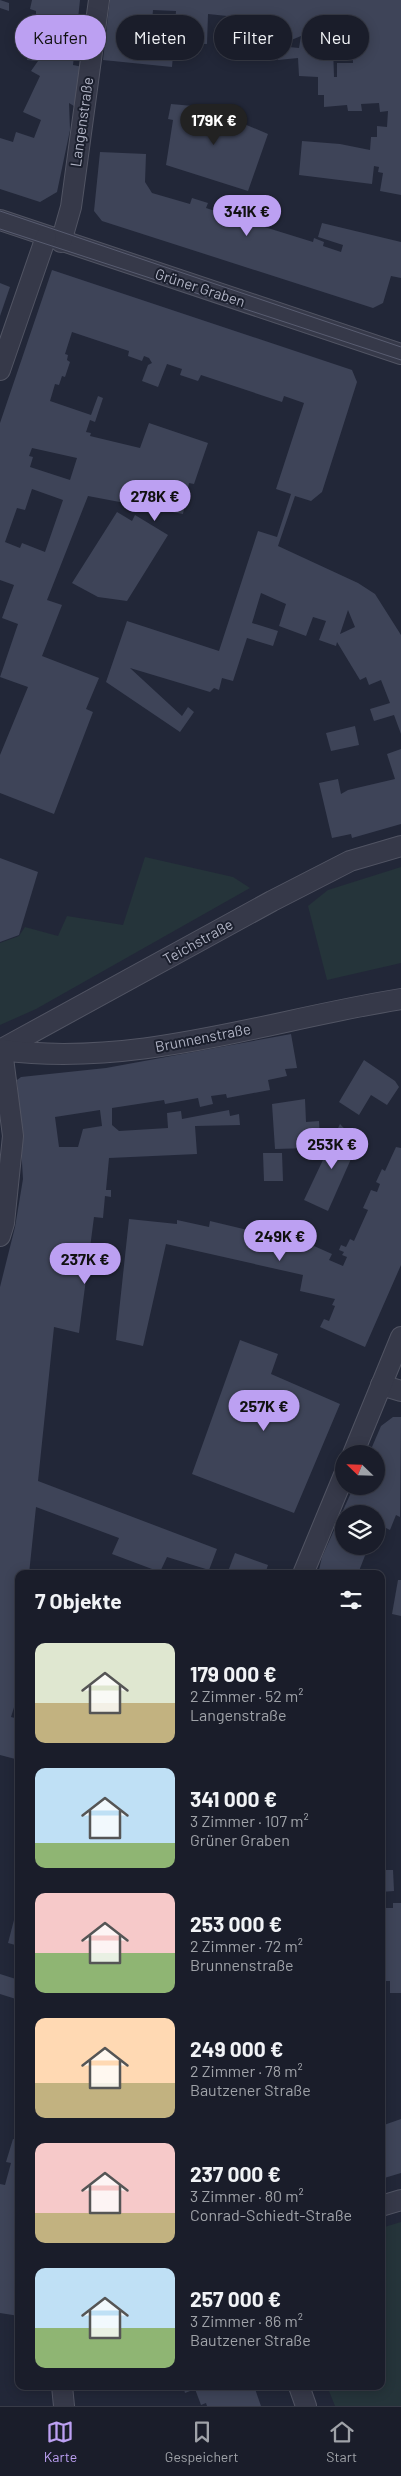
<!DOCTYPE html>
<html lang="de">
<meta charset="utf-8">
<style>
body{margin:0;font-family:Barlow,sans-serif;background:#272a36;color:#f1f3f6;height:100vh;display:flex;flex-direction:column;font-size:19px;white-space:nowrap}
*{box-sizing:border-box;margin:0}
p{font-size:16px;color:#9fa2a8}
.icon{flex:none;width:28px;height:28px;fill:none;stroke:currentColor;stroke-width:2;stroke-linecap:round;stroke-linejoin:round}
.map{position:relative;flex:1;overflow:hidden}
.drawer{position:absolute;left:15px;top:1570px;width:370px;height:820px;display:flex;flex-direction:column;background:#1a1d2a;border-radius:10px;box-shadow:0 2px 12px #0003,0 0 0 1px #383b47}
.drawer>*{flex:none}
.hud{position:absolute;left:15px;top:15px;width:371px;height:45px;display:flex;gap:10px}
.needle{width:32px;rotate:293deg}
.buttons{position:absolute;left:335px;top:1445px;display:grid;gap:10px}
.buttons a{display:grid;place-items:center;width:50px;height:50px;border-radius:50%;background:#1a1d2a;box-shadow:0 2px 12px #0003,0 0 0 1px #383b47;font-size:25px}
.price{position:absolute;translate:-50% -42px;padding:0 11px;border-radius:18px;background:#bca0f2;color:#111;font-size:16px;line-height:32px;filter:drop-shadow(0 1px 2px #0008)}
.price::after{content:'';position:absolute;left:50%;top:30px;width:15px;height:11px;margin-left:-8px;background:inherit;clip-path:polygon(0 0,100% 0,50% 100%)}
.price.on{background:#222;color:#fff}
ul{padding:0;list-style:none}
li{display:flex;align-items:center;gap:15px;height:125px;padding:0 20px}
li span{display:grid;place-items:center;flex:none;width:140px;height:100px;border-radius:10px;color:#555}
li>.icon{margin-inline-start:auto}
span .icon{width:60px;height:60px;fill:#fffc;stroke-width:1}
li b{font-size:21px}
h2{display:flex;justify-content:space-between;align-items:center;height:60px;padding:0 20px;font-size:21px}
.chip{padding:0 18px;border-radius:22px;background:#1a1d2a;box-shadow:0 2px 12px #0003,0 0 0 1px #383b47;font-size:18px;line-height:45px}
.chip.on{background:#bca0f2;color:#111}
.menu{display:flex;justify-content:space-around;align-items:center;height:70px;border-top:1px solid #383b47;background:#1a1d2a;font-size:14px;color:#9fa2a8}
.menu a{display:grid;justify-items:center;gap:2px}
.menu .on{color:#bca0f2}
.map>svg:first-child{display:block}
.green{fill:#25343a}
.building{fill:#3e4458;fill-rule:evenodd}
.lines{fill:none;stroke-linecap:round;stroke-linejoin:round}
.minor-casing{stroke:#515463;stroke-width:22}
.minor{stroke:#363949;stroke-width:20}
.tram{stroke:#585c70;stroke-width:1}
.labels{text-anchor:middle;stroke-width:4;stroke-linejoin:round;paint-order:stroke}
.street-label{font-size:15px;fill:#b1b4c5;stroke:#1b1f2d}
</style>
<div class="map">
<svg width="401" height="2406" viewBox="0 0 401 2406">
<rect width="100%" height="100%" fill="#222738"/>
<g class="green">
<polygon points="145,857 233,877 250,888 36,1009 0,1025 0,943 19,936 25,927 58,936 67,916 123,925"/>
<polygon points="401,867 401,963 327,980 308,906 328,890"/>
<polygon points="401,2222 401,2406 335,2406 327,2386 381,2386 381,2228"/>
</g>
<g class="building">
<polygon points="0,0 9,3 9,11 0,8"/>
<polygon points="32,0 80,0 73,65 83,67 74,106 69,103 70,130 57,192 40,202 0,189 0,138 13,142 16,132 34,138 41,120 23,112 40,76 31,71 38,61 27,60 30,36 34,36 34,33 46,35 49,16 36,14 36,11 30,9"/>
<path d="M 110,0 L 401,0 L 401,195 L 380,191 L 383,173 L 378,172 L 379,167 L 374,166 L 372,184 L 299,175 L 302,141 L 340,144 L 370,150 L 371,137 L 377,137 L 377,126 L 387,127 L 388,111 L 380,112 L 379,103 L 361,104 L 362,111 L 348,111 L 347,105 L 324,107 L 324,95 L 318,95 L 318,77 L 299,76 L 298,58 L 278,60 L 277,29 L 273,36 L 259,35 L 259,32 L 235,31 L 237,17 L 208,14 L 207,44 L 174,43 L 172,67 L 103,60 ZM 153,10 L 176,11 L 174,36 L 151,34 ZM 359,24 L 359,45 L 352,45 L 353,63 L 337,63 L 337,77 L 334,77 L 333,48 L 340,48 L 340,26 ZM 301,36 L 299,48 L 289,47 L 289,41 Z"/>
<polygon points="171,104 204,107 268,134 248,191 166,165 173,120 168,119"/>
<polygon points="100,152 146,154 145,182 152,193 190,204 192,198 208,203 206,208 243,220 246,213 260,218 258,225 313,242 314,238 324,242 323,246 341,252 343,245 318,237 322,223 401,242 401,278 391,276 383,303 373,308 102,221 94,211"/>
<path d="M 52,270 L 352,370 L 357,382 L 322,492 L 311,501 L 295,496 L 278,546 L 358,583 L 375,594 L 401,635 L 401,734 L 394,715 L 374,721 L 370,709 L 390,703 L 381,680 L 369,685 L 366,677 L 360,680 L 337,642 L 336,646 L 319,640 L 326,621 L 313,617 L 306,636 L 279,626 L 286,604 L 261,593 L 252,623 L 278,631 L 273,646 L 247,638 L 233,681 L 222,678 L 219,690 L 214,688 L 210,692 L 130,668 L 182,716 L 188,707 L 194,712 L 180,732 L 106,682 L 127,621 L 219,651 L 258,531 L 277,537 L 291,494 L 276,489 L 304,403 L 284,396 L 282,402 L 201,375 L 198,381 L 180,375 L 182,369 L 167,364 L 158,387 L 142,381 L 148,365 L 152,363 L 149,358 L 144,356 L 142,361 L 128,356 L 129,351 L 72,332 L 65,354 L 68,355 L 67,360 L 70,362 L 65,377 L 62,376 L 59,385 L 55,384 L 50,401 L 91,415 L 98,396 L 103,398 L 95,422 L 90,420 L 86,432 L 91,433 L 90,436 L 140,448 L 149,423 L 208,443 L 194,484 L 189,483 L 183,514 L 88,496 L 47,600 L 62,605 L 42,656 L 99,678 L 86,709 L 93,712 L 54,814 L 0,793 L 0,755 L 28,687 L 0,677 L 18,624 L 2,618 L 14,585 L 0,580 L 0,423 ZM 32,448 L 77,458 L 70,480 L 30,467 L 33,457 L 29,456 ZM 32,489 L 63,500 L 45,552 L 22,543 L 20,548 L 5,542 L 17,508 L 25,510 ZM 348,610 L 355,627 L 340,634 Z"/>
<polygon points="0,283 10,287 0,316"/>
<polygon points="117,512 132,521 135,515 168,535 127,601 98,597 72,583"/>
<polygon points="355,726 359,745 331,751 326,733"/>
<polygon points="401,749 401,824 352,838 351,834 332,838 319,783 338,779 341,794 348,790 395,779 387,754"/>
<polygon points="0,858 38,872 19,935 0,942"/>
<path d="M 291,1034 L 297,1068 L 285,1069 L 287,1076 L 268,1080 L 270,1090 L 227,1098 L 226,1094 L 211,1096 L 213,1104 L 200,1107 L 198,1098 L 165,1104 L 164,1100 L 112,1108 L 112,1125 L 119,1131 L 168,1128 L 167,1113 L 181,1111 L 182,1119 L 229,1110 L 230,1116 L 239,1114 L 240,1125 L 195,1126 L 197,1154 L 109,1158 L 106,1190 L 111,1190 L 111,1197 L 105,1196 L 103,1218 L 94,1217 L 79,1333 L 54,1327 L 38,1481 L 217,1549 L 209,1570 L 167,1557 L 160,1572 L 112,1554 L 119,1538 L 36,1507 L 29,1574 L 19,1574 L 19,1677 L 16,1701 L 11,1717 L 19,1719 L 19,1760 L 0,1755 L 0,1287 L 15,1227 L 23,1179 L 17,1080 L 21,1077 L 106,1068 ZM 100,1110 L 102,1126 L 83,1129 L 78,1147 L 59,1147 L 55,1117 Z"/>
<polygon points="364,1060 395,1081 399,1087 387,1105 371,1095 359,1115 339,1102"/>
<polygon points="305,1099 306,1122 319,1121 320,1139 309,1140 310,1148 275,1149 272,1104"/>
<polygon points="340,1124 358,1143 328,1211 304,1200"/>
<polygon points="396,1147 401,1148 401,1265 365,1347 320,1327 324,1319 329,1321 335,1306 332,1305 335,1299 300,1291 303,1275 166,1244 143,1346 116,1340 129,1219 177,1224 177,1220 209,1227 210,1221 314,1246 332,1254 329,1260 343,1266 347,1257 342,1255 344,1252 339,1250 341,1245 346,1247 350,1239 354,1241 368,1210 363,1208 371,1190 377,1192 380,1184 376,1182 382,1169 385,1171"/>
<polygon points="263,1153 282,1153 283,1181 264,1181"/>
<polygon points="240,1340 278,1354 271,1374 340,1404 294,1513 192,1474"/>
<polygon points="393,1417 401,1417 400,1517 396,1515 390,1530 376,1523 376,1514 344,1514 344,1546 368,1546 368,1548 372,1550 370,1554 366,1553 359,1571 355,1569 353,1574 318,1574 322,1557 354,1486 376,1486 376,1454 369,1454 381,1426"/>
<polygon points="235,1553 268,1565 265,1574 227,1574"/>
<polygon points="398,1580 401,1580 401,1616 392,1614"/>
<polygon points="381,1870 393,1870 394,1891 381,1892"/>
<polygon points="393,1903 401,1903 401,1993 390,1993 390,1981 381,1981 381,1908 393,1908"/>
<polygon points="14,1920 19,1921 19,1946 8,1943"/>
<polygon points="0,1974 19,1980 19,2000 0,1994"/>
<polygon points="401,2119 401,2173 381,2179 381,2126"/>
<polygon points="13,2139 19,2140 19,2316 0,2313 0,2184 5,2185 11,2163 6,2162"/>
<polygon points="183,2386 254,2386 261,2406 207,2406 206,2403 201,2405 195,2389 185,2393"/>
</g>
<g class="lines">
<g class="minor-casing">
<g id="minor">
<polyline points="0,220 401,354"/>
<polyline points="61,242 71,207 99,0"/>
<polyline points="0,370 46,237"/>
<polyline points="0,1050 272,901 350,861 401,846"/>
<path d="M 0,1236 L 4,1223 L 13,1136 L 2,1050 C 137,1068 269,1020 401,999"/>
<polyline points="381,1385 401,1391"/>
<polyline points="353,1454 401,1337"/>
<polyline points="303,1574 344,1475"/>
<polyline points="381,2206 401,2200"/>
<polyline points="62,2386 64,2406"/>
<polyline points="299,2386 306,2406"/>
</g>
</g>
<use href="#minor" class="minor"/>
<g class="tram">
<polyline points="0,211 401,347"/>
<polyline points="0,229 401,360"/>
</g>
</g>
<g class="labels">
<g class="street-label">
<text transform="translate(82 122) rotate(-82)" y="5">Langenstraße</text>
<text transform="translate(200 288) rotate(18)" y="5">Grüner Graben</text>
<text transform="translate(198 942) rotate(-29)" y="5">Teichstraße</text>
<text transform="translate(203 1038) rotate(-11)" y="5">Brunnenstraße</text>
</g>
</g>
</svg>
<div class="buttons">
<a><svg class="needle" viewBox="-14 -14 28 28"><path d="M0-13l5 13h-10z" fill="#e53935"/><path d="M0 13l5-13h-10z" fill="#9fa2a8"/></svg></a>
<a><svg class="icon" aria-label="layers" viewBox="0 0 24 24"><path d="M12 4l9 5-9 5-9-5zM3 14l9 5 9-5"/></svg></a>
</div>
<b class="price on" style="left:214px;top:146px">179K €</b>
<b class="price" style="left:247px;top:237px">341K €</b>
<b class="price" style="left:155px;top:522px">278K €</b>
<b class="price" style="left:332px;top:1170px">253K €</b>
<b class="price" style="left:280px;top:1262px">249K €</b>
<b class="price" style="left:85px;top:1285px">237K €</b>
<b class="price" style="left:264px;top:1432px">257K €</b>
<div class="hud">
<a class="chip on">Kaufen</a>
<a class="chip">Mieten</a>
<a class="chip">Filter</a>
<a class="chip">Neu</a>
</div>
<section class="drawer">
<h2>7 Objekte<svg class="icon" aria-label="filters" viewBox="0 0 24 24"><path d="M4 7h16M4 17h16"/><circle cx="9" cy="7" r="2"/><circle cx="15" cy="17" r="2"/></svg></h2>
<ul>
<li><span style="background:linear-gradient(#dfe7d0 60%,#c2b280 0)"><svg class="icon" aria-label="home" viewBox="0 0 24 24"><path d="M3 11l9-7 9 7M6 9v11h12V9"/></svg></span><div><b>179 000 €</b><p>2 Zimmer · 52 m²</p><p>Langenstraße</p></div></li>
<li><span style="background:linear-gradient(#bfe0f5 75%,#8fb573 0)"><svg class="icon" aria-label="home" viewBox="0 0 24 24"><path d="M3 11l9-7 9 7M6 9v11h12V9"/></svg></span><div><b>341 000 €</b><p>3 Zimmer · 107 m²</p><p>Grüner Graben</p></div></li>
<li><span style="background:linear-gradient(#f6c9c9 60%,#8fb573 0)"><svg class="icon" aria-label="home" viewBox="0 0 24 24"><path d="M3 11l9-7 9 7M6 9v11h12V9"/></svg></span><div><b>253 000 €</b><p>2 Zimmer · 72 m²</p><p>Brunnenstraße</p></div></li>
<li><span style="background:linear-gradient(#ffd9b3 65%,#c2b280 0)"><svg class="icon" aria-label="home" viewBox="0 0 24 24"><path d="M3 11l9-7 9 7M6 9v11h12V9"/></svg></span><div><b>249 000 €</b><p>2 Zimmer · 78 m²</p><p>Bautzener Straße</p></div></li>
<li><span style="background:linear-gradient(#f6c9c9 70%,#c2b280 0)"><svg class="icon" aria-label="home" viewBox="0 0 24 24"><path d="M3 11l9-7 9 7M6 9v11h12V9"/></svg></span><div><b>237 000 €</b><p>3 Zimmer · 80 m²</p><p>Conrad-Schiedt-Straße</p></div></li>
<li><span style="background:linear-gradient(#bfe0f5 60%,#8fb573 0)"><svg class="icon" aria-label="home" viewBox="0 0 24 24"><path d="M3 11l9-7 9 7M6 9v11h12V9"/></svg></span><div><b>257 000 €</b><p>3 Zimmer · 86 m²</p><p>Bautzener Straße</p></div></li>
</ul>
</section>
</div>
<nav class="menu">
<a class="on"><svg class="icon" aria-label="map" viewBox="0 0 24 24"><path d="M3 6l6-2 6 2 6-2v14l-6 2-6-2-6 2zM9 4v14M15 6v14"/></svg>Karte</a>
<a><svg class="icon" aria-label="saved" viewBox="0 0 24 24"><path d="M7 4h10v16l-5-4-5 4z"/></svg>Gespeichert</a>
<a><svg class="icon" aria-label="home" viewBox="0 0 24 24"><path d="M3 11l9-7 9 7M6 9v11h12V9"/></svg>Start</a>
</nav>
